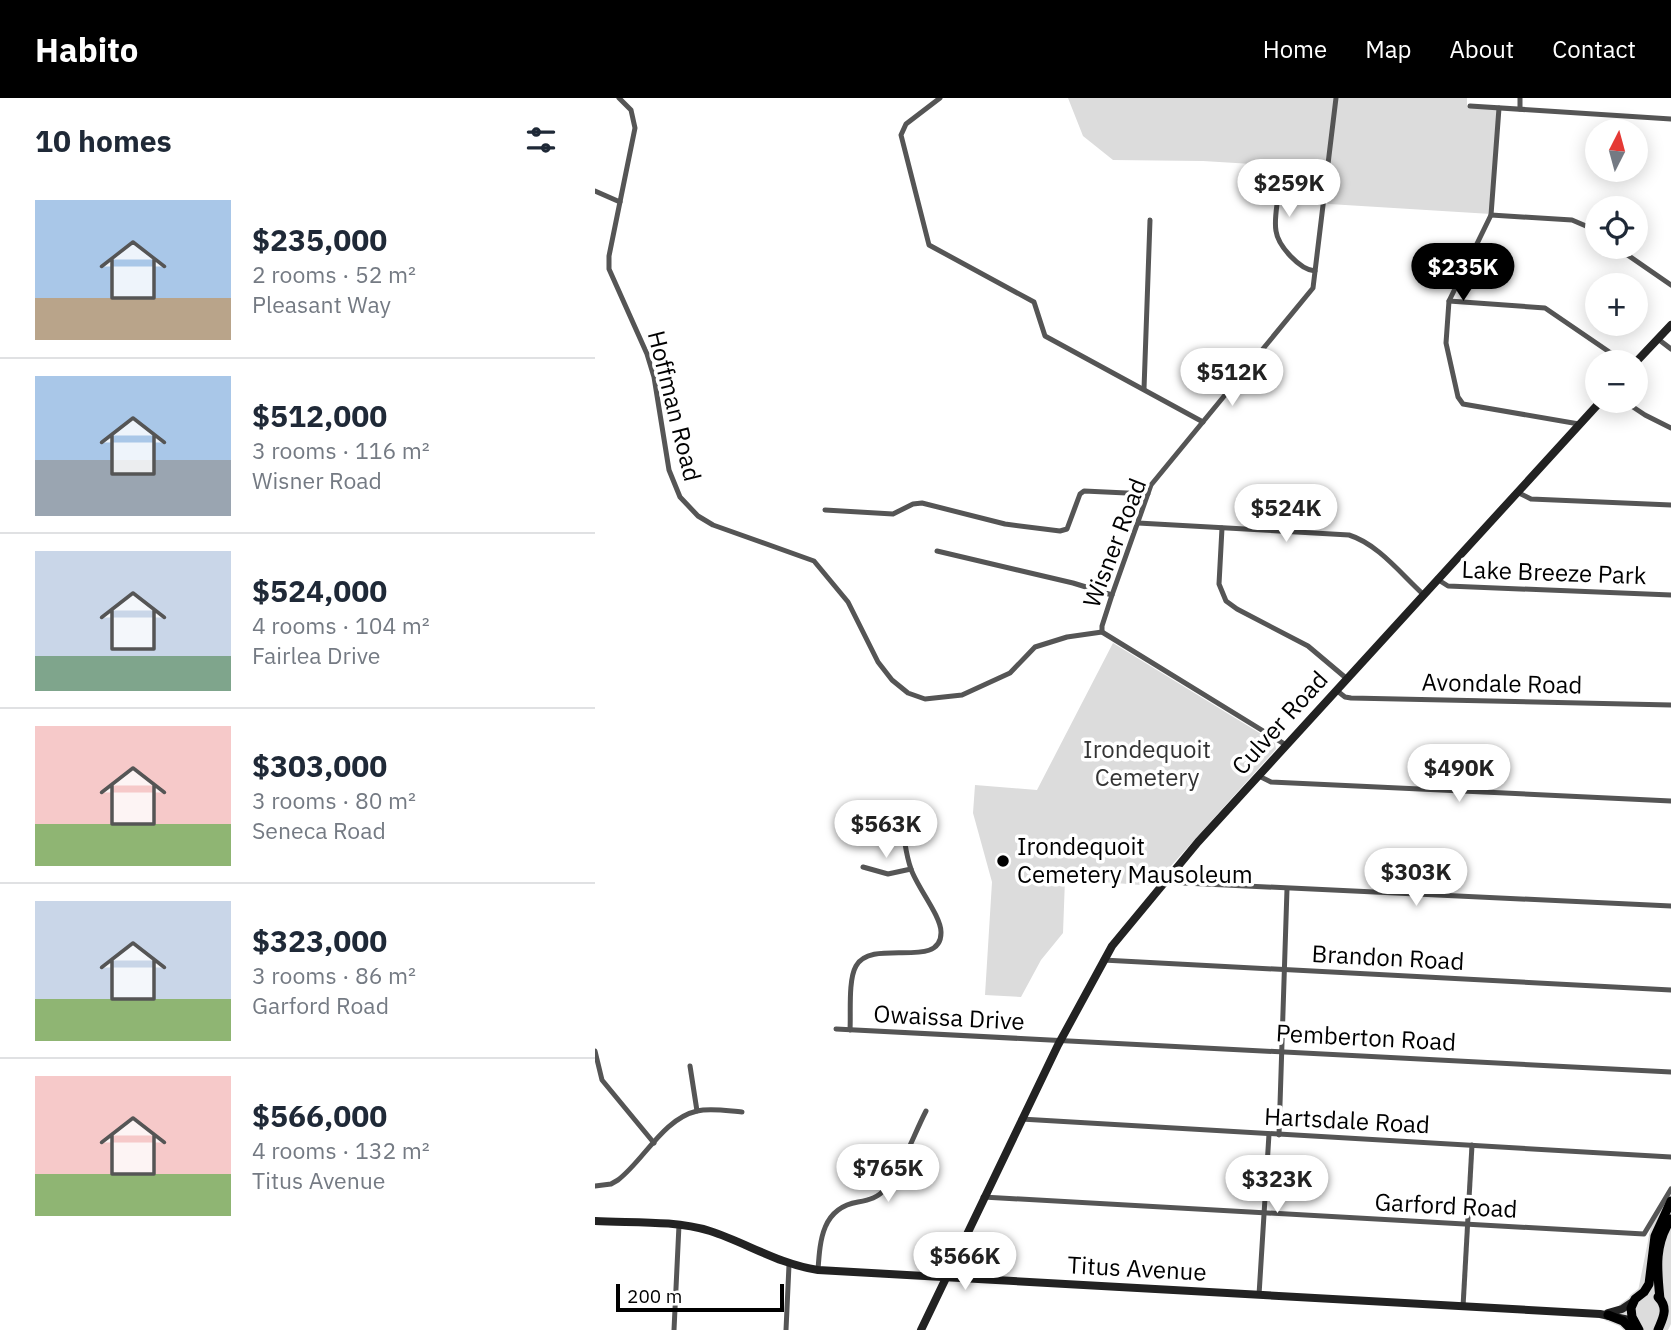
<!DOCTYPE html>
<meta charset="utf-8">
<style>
body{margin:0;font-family:"IBM Plex Sans",sans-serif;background:#f2f2f3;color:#1f2937;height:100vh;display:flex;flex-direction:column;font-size:26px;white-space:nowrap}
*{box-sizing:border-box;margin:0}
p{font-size:23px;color:#747a83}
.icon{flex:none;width:38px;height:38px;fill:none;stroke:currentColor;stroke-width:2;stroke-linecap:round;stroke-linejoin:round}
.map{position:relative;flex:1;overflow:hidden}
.sheet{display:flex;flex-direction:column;background:#fff;width:595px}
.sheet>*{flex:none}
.needle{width:46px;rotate:6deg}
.tools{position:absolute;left:990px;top:21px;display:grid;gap:14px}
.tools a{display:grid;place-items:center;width:63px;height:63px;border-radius:50%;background:#fff;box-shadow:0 4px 18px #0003;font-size:35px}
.scale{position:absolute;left:21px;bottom:18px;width:168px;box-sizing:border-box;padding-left:7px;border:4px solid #000;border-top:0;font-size:19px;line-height:24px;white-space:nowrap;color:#000;-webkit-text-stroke:5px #fff;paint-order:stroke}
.price{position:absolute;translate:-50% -60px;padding:0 16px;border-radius:24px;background:#fff;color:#222;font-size:23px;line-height:46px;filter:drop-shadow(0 2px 4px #0008)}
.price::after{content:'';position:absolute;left:50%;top:42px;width:21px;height:16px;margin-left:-10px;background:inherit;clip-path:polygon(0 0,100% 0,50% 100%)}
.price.selected{background:#000;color:#fff}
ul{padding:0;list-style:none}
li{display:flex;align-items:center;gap:21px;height:175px;padding:0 35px}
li+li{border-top:2px solid #e0e1e3}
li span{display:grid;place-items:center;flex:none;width:196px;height:140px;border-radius:0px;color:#555}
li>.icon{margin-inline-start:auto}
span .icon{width:84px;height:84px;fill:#fffc;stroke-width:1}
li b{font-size:30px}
h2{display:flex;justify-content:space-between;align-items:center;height:84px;padding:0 35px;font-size:30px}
header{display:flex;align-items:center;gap:42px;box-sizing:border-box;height:98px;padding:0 35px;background:#000;color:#fff}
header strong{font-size:33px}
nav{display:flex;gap:38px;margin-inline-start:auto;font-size:24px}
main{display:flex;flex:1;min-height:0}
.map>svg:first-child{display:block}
.green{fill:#dcdcdc}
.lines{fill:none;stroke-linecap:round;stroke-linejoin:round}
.primary-casing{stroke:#dbdbdb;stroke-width:12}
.minor{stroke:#555;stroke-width:5}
.secondary{stroke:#222;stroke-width:8}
.primary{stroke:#000;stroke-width:9}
.poi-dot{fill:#000;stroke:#fff;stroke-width:2.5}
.labels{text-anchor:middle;stroke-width:7;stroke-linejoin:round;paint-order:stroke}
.street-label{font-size:24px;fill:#000;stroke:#fff}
.park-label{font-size:24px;fill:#333;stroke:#fff}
.poi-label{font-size:24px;fill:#000;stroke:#fff;text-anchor:start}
</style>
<header>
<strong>Habito</strong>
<nav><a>Home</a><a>Map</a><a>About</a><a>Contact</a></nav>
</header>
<main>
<section class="sheet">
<h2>10 homes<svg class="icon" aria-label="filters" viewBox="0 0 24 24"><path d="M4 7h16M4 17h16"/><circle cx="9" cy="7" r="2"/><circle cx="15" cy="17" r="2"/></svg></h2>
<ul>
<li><span style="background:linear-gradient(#a9c7e8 70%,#b9a48a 0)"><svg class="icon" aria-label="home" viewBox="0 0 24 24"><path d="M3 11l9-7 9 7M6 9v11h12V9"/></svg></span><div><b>$235,000</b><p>2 rooms · 52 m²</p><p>Pleasant Way</p></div></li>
<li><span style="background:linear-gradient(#a9c7e8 60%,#9aa5b1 0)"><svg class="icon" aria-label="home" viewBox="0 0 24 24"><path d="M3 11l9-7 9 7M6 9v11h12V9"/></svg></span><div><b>$512,000</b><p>3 rooms · 116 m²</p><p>Wisner Road</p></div></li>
<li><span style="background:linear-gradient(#c9d6e8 75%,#7fa58c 0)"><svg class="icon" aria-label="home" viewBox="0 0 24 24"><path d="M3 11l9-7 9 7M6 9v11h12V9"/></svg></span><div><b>$524,000</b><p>4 rooms · 104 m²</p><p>Fairlea Drive</p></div></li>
<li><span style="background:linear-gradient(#f6c9c9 70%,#8fb573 0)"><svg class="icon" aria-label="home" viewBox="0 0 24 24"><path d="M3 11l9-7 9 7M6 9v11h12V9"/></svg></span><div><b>$303,000</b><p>3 rooms · 80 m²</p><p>Seneca Road</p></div></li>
<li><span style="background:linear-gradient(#c9d6e8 70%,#8fb573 0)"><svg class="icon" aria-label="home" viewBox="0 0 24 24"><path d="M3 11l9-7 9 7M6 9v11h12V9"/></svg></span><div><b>$323,000</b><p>3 rooms · 86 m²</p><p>Garford Road</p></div></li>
<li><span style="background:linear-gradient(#f6c9c9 70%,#8fb573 0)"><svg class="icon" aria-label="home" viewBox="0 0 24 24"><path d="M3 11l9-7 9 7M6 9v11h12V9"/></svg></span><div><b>$566,000</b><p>4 rooms · 132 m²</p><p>Titus Avenue</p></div></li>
</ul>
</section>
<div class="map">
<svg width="1076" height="1232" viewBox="0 0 1076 1232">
<rect width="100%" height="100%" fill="#fff"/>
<g class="green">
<polygon points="473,0 872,0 872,8 903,11 896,116 734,106 721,101 724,70 608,63 518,62 488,38"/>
<polygon points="518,545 676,642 680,645 681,651 558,788 470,781 468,835 446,862 426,899 390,897 397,784 378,715 380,687 442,692"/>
<polygon points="1076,1094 1076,1226 1073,1232 1034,1232 1028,1227 1024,1207 1043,1193 1056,1128"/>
</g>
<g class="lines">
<g class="primary-casing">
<g id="primary">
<path d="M 1065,1201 C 1062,1171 1059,1147 1076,1121"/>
<polyline points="1013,1217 1028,1223 1037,1232"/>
<polyline points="1044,1232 1037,1219 1036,1210 1040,1201 1049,1194 1054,1186 1060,1138 1076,1103"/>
<path d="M 1063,1232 C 1068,1220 1074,1210 1063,1199"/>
</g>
</g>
<g class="minor">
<polyline points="24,0 36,12 40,30 14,158 14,171 52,256 59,279 74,372 85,399 103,418 118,427 219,463 253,504 283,564 297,582 313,595 330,601 367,597 415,575 440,549 472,539 507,534 691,647"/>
<polyline points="345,0 311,26 306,37 334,147 439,204 450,238 608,324"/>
<polyline points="875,8 1076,21"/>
<polyline points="904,10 896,117 854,203 851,245 863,299 868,306 984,326"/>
<polyline points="925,11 925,0"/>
<polyline points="0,93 25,104"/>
<path d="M 683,98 C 682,109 679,122 681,133 C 683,148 705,172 720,173"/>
<polyline points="896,117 977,122 991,128 1003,136"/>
<polyline points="1021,149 1076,187"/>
<polyline points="854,203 950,210 1029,264"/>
<polyline points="1063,241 1076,251"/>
<polyline points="549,291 555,122"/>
<polyline points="1029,303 1050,317 1076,330"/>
<polyline points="922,394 936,401 1076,407"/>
<polyline points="230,412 298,416 318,406 327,405 410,426 465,433 472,431 485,396 489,393 553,396"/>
<path d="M 543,425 L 754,437 C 783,446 806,476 828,496"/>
<polyline points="627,430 624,486 631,503 642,511 713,548 751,580"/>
<polyline points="342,453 478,485 517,497"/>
<polyline points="842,481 853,488 1076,497"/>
<polyline points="507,534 507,528 517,497 556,387 718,190 741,0"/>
<polyline points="741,592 750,599 756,600 1076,607"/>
<polyline points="664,678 676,684 1076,703"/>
<polyline points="268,769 293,776 316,771"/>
<polyline points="568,784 1076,808"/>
<polyline points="508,862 1076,892"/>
<polyline points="241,931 1076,974"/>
<path d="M 255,932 C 256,915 253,882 261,868 C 277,839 347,873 346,834 C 346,818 322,789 316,771 C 311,758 310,743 307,729"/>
<polyline points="0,953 7,982 59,1045"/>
<polyline points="95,968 102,1013"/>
<polyline points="426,1021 1076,1059"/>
<polyline points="684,1037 692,791"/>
<path d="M 0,1088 L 16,1086 L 23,1082 C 49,1062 68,1021 102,1013 C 116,1010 133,1013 147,1014"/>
<polyline points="388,1099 1049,1136 1076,1091"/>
<path d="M 223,1172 C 225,1142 227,1110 263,1104 C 274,1102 283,1100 291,1090 C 307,1071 319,1036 331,1013"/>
<polyline points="664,1197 674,1036"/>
<polyline points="868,1209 877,1047"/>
<polyline points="79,1232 84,1127"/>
<polyline points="191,1232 194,1167"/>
</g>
<g class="secondary">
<polyline points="1041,264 1076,227"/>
<path d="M 0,1123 C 37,1125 79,1122 115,1133 C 152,1145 183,1166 223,1172 L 1005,1216 L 1039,1223"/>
<polyline points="1013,1215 1027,1211 1039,1203"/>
<polyline points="326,1232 463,947 517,848 603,744 1006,303"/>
</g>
<use href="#primary" class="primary"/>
</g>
<circle class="poi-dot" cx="408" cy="763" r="7"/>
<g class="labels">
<g class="street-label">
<text transform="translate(79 308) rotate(76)" y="8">Hoffman Road</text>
<text transform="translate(520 445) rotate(-69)" y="8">Wisner Road</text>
<text transform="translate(959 475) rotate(2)" y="8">Lake Breeze Park</text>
<text transform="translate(907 586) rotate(1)" y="8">Avondale Road</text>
<text transform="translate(685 625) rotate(-48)" y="8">Culver Road</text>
<text transform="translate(793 860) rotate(3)" y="8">Brandon Road</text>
<text transform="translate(354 920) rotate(3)" y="8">Owaissa Drive</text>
<text transform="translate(771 940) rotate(3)" y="8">Pemberton Road</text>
<text transform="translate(752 1023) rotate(3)" y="8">Hartsdale Road</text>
<text transform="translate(851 1108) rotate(3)" y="8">Garford Road</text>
<text transform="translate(542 1171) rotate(3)" y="8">Titus Avenue</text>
</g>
<g class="park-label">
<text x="552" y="660">Irondequoit<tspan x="552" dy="28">Cemetery</tspan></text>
</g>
<g class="poi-label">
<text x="422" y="757">Irondequoit<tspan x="422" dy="28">Cemetery Mausoleum</tspan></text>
</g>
</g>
</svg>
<div class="tools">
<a><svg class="needle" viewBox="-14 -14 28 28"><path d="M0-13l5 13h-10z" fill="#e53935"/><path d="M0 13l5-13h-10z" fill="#747a83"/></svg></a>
<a><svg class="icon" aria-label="locate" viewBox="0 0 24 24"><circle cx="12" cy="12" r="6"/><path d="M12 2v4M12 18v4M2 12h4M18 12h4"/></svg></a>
<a>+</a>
<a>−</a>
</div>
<div class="scale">200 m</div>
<b class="price" style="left:694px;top:121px">$259K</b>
<b class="price selected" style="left:868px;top:205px">$235K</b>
<b class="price" style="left:637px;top:310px">$512K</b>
<b class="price" style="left:691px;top:446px">$524K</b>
<b class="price" style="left:864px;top:706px">$490K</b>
<b class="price" style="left:291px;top:762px">$563K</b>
<b class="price" style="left:821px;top:810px">$303K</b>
<b class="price" style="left:293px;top:1106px">$765K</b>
<b class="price" style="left:682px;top:1117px">$323K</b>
<b class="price" style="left:370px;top:1194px">$566K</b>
</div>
</main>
